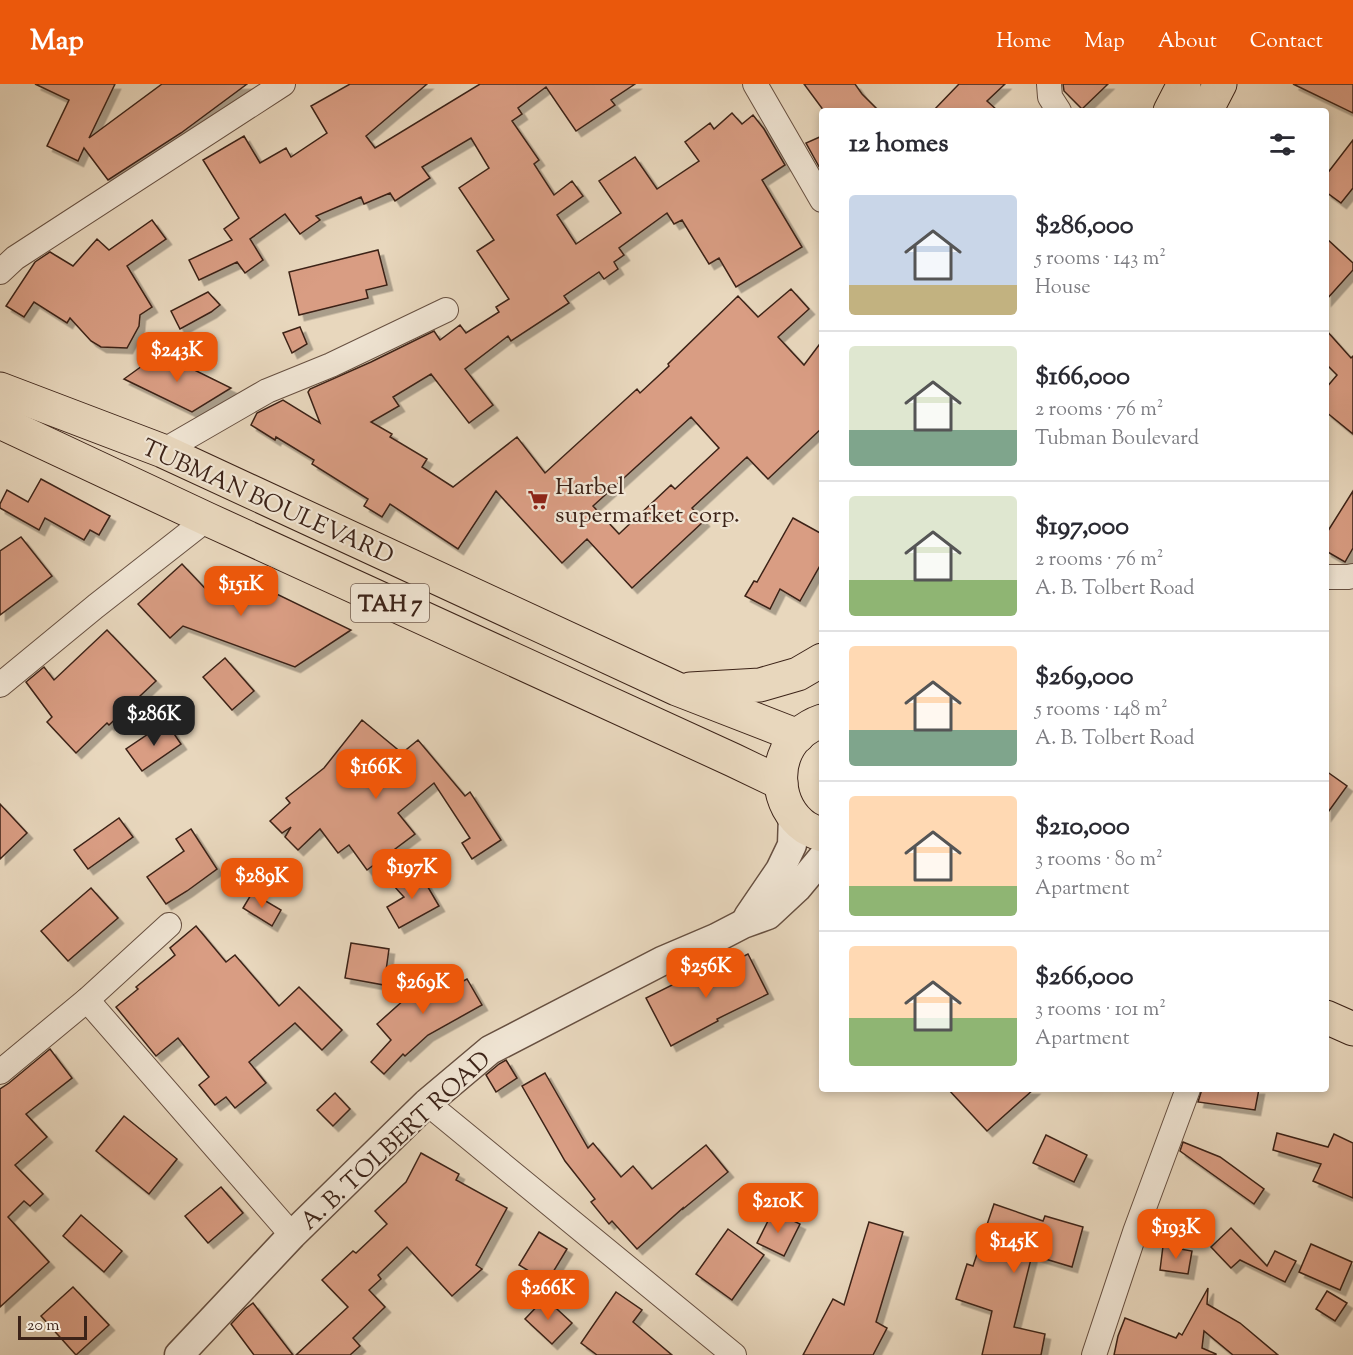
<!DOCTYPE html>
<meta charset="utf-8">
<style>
body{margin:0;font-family:"Sorts Mill Goudy",serif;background:#f7f7f7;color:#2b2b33;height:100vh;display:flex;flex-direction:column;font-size:22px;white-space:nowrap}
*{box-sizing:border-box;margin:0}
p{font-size:20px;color:#7c7c81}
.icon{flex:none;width:33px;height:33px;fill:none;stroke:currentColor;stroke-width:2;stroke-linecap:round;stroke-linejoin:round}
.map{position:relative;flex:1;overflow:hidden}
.panel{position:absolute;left:819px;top:24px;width:510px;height:984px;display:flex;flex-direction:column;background:#fff;border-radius:6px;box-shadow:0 3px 9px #0003}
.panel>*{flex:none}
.scale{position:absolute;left:18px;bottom:15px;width:69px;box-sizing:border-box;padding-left:6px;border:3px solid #3c2318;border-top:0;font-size:16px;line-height:21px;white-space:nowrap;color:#3c2318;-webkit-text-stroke:4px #f0e5d4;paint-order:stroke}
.price{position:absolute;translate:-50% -51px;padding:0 14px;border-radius:12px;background:#ea580c;color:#fff;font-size:20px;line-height:39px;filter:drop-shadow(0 2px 3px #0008)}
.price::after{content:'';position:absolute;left:50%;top:36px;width:18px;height:14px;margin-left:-9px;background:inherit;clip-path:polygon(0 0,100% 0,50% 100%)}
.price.active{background:#222;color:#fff}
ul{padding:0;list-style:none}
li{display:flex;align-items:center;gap:18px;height:150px;padding:0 30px}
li+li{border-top:2px solid #e1e1e2}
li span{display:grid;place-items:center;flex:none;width:168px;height:120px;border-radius:6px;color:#555}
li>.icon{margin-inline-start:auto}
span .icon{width:72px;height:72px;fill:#fffc;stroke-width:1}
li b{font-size:26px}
h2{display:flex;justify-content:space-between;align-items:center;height:72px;padding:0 30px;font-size:26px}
header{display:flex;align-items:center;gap:36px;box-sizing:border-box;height:84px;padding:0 30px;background:#ea580c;color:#fff}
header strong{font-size:28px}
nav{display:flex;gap:33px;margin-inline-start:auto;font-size:21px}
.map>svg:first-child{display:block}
.building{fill:#d99d83;stroke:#3c2318;stroke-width:1.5;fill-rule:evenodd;filter:url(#shadow)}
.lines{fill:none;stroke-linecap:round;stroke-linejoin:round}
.minor-casing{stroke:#675041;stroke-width:26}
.tertiary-casing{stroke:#675041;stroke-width:31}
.primary-casing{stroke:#3c2318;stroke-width:35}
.trunk-casing{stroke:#3c2318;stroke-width:35}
.minor{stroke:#f0e5d4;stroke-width:24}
.tertiary{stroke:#f0e5d4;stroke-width:28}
.primary{stroke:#e8d7bd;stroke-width:33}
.trunk{stroke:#e8d7bd;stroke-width:33}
.labels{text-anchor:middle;stroke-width:4.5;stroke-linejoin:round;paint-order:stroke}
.shield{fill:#f0e5d4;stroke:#725d50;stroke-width:1.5}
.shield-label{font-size:22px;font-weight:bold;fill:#3c2318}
.poi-label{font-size:24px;fill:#3c2318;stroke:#f0e5d4;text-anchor:start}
.street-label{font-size:24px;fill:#3c2318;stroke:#f0e5d4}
</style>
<header>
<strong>Map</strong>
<nav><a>Home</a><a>Map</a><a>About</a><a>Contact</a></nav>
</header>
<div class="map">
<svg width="1353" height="1271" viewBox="0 0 1353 1271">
<defs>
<filter id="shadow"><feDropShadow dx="5.5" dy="5.5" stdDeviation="0" flood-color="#0004"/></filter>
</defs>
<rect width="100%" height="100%" fill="#e8d7bd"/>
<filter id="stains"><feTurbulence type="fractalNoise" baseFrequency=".00333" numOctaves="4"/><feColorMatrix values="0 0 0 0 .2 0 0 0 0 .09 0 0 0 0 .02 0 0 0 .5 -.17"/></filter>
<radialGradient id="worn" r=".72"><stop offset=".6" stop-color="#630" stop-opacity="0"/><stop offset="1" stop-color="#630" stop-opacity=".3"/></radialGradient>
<g class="building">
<polygon points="35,0 115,0 89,54 162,0 247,0 181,49 108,96 84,64 78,77 47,62 69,16"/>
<path d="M 350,0 L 427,0 L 366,52 L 375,64 L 480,0 L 635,0 L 611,16 L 615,21 L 576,47 L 546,3 L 518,24 L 522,30 L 512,37 L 539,76 L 534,80 L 554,111 L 572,97 L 583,112 L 557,131 L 576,160 L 621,129 L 599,97 L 635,73 L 657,105 L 699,77 L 685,58 L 710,39 L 714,45 L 732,29 L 742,40 L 753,31 L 764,45 L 785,81 L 762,96 L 802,163 L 736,203 L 719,174 L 709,180 L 682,136 L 674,140 L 667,129 L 619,164 L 624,171 L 614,178 L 618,185 L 604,195 L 599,188 L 564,212 L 569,219 L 511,257 L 508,252 L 465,285 L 493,321 L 469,339 L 431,290 L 393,313 L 399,322 L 371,338 L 392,350 L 390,353 L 427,375 L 422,383 L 453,403 L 517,353 L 545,389 L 637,305 L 640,309 L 669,282 L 668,280 L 738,212 L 758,233 L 791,205 L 809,225 L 778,253 L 804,281 L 822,257 L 822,344 L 768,395 L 747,373 L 692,424 L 704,437 L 632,504 L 587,455 L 562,479 L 496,407 L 458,465 L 390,420 L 382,433 L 364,422 L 368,415 L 312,380 L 314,376 L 276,353 L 275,356 L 251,341 L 257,329 L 283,316 L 320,339 L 308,308 L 310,305 L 371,278 L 434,247 L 440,256 L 460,241 L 466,249 L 499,228 L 496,223 L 509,215 L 477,167 L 494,156 L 459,104 L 489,84 L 471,54 L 422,83 L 430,94 L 395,117 L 390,109 L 364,120 L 361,113 L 316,132 L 320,136 L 300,150 L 285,130 L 250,155 L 263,176 L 245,189 L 237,178 L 199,196 L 189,176 L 232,156 L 224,145 L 239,134 L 203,76 L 244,52 L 260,79 L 286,64 L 291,73 L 327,49 L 311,22 ZM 691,333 L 719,364 L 675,405 L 671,401 L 619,450 L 593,422 Z"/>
<polygon points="804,0 855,0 862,10 879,27 824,27"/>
<polygon points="959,0 1005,0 987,17 998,27 933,27"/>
<polygon points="1063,0 1108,0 1082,25 1064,7"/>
<polygon points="1293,0 1353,0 1353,29"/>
<polygon points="822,52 822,88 806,59"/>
<polygon points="1353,56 1353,104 1341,119 1326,108 1326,91"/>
<polygon points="152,136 166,155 127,182 152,223 140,231 139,242 127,264 101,263 91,257 70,234 67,239 34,218 24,233 6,222 35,178 50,168 73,182 97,155 109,166"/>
<polygon points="1326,154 1353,179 1353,186 1326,216"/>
<polygon points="378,166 387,201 366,206 368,214 299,231 289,188"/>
<polygon points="208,208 220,221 211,228 180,245 171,227"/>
<polygon points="300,243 307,260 292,269 283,249"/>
<polygon points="1326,246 1351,274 1353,272 1353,350 1326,328 1326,304 1337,291 1326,280"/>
<polygon points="160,269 231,304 192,328 124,295"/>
<polygon points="41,395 110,432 99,451 90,446 84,456 45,434 39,446 0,424 0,420 7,406 28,418"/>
<polygon points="1353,407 1353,464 1345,478 1326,467 1326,450"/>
<polygon points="793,434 822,450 822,478 800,517 780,505 770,525 745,512 754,497 757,498"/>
<polygon points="21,453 52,492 0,531 0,467"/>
<polygon points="182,480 217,517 229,487 351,546 295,583 183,542 170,554 138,520"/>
<polygon points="107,546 156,597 109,641 107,639 76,669 47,638 52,633 26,598 44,583 54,596"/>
<polygon points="225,574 254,607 232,626 203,593"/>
<polygon points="362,636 402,669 418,656 465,712 470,708 501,756 472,775 462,759 470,754 434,699 398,729 415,750 367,786 349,761 338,769 320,745 298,766 285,753 291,743 282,749 270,737 290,719 286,714 324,684"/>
<polygon points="166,638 181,660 142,687 126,665"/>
<polygon points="1326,687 1347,702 1326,731"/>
<polygon points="0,720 27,749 0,775"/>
<polygon points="119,734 133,753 88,785 74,766"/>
<polygon points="191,745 217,785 187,807 166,820 147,793 184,767 176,755"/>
<polygon points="418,786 439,822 399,844 387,823 404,813 393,801"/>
<polygon points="91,804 118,834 68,877 41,847"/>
<polygon points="252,809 281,826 272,842 243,824"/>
<polygon points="196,842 226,878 235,871 279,922 299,903 342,946 322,966 295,939 249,978 266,999 235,1024 226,1013 215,1021 199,1001 209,993 178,954 156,972 116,923 138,905 136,903 175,871 170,864"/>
<polygon points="351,859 389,865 384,901 345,894"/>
<polygon points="748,870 768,910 717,935 718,937 671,962 646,914 694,890 697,896"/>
<polygon points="432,883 445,907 467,895 482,921 428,951 405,972 403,970 384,990 371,978 391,956 377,940 415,906 397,903"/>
<polygon points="50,965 72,994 26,1030 47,1053 15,1081 43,1110 30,1122 24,1117 8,1133 49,1178 0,1223 0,1005 9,999"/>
<polygon points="506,976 517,994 496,1008 486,991 499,980"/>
<polygon points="545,989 588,1064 593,1059 621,1093 633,1082 652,1105 706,1061 728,1088 683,1125 683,1124 637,1165 612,1137 609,1140 591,1118 595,1115 565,1077 522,1002"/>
<polygon points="948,1005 1034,1005 987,1047"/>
<polygon points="1202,1005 1259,1005 1255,1026 1198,1018"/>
<polygon points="335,1009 350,1025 333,1042 317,1026"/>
<polygon points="124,1032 177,1075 149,1110 96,1067"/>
<polygon points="1277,1049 1328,1063 1334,1050 1353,1059 1353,1114 1313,1097 1321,1080 1273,1066"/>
<polygon points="1046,1051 1087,1071 1074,1098 1033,1079"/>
<polygon points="1183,1058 1220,1073 1264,1105 1254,1120 1180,1067"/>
<polygon points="421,1069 459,1090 456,1096 507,1124 476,1181 482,1185 452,1212 407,1163 378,1191 381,1195 369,1206 385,1223 353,1254 360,1262 350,1271 296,1271 348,1223 322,1196 353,1167 356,1169 387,1140 375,1127 406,1098"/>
<polygon points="221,1103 243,1129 208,1159 185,1132"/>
<polygon points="994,1120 1043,1137 1045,1132 1083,1143 1072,1183 1032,1171 1014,1243 1045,1250 1041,1271 982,1271 992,1227 956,1215 967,1180 973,1182"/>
<polygon points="773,1127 800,1140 784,1172 757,1159"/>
<polygon points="81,1131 122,1167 104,1188 63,1152"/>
<polygon points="869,1138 903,1148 876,1238 887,1244 873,1271 803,1271 833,1215 844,1221"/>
<polygon points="1231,1144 1267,1182 1275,1167 1296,1177 1285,1198 1240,1176 1231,1184 1211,1163"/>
<polygon points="728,1145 764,1171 732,1216 696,1190"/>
<polygon points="539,1148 567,1165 547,1198 519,1181"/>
<polygon points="1311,1160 1352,1178 1340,1206 1299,1188"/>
<polygon points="1163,1162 1192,1167 1188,1190 1160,1186"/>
<polygon points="73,1203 109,1241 76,1271 41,1232"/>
<polygon points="1208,1204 1207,1220 1240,1239 1278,1271 1233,1271 1204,1247 1202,1264 1216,1270 1216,1271 1114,1271 1118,1252 1125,1234 1176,1254 1179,1249 1182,1251"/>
<polygon points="1327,1207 1347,1219 1335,1237 1316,1225"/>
<polygon points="616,1208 642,1226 633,1238 672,1271 597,1271 581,1259"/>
<polygon points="545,1214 572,1239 552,1260 525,1235"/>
<polygon points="253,1219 293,1271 254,1271 231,1240 245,1225"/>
</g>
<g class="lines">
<g class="minor-casing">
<g id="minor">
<polyline points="755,0 822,116"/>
<polyline points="1049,0 1050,13 1059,27"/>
<polyline points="0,188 15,174 283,0"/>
<polyline points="163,367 267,307 331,281 446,226"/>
<polyline points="1326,493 1348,493 1353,492"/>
<polyline points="0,601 96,522 207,435"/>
<polyline points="87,916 292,1151"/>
<polyline points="0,988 87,916 169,841"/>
<polyline points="427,1019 734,1271"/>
<polyline points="1094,1271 1135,1148 1188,1005"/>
</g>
</g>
<g class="tertiary-casing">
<g id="tertiary">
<polyline points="748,833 780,786 792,761 793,731"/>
<polyline points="179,1271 292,1151 427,1019 490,966 662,877 716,854 743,840 768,831 797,804 822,774"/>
</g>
</g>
<g class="primary-casing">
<g id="primary">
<polyline points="1170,27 1184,0"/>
<polyline points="1206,27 1220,0"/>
</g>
</g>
<g class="trunk-casing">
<g id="trunk">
<polyline points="0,305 163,367 677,605 798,652"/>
<polyline points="0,338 207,435 733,676 781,699"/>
<polyline points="690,605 760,601 798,590 822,576"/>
<path d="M 822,637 C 813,640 805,645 798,651 C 772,677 776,722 805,743 C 810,746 817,749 822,751"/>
<polyline points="1326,933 1353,945"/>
</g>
</g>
<use href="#minor" class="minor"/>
<use href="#tertiary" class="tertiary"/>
<use href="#primary" class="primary"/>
<use href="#trunk" class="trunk"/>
</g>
<defs>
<g id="supermarket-bare" transform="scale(1.62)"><path d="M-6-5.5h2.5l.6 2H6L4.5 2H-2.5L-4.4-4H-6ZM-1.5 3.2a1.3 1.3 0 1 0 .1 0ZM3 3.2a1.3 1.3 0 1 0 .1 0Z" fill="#8f2418" stroke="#f0e5d4" stroke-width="2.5" paint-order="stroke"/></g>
</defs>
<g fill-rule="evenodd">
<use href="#supermarket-bare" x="538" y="416"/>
</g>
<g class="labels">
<rect class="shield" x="351" y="500" width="78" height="38" rx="4.5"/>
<g class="shield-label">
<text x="390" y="527">TAH 7</text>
</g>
<g class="poi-label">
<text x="555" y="410">Harbel<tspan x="555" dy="28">supermarket corp.</tspan></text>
</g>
<g class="street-label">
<text transform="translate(268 417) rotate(24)" y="8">TUBMAN BOULEVARD</text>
<text transform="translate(395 1056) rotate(-43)" y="8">A. B. TOLBERT ROAD</text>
</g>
</g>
<rect width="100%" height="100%" filter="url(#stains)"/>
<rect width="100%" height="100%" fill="url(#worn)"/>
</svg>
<div class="scale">20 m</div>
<b class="price" style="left:177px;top:299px">$243K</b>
<b class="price" style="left:241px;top:533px">$151K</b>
<b class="price active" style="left:154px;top:663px">$286K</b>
<b class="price" style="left:376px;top:716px">$166K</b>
<b class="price" style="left:412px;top:816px">$197K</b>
<b class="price" style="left:262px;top:825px">$289K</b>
<b class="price" style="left:706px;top:915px">$256K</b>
<b class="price" style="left:423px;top:931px">$269K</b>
<b class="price" style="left:778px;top:1150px">$210K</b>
<b class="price" style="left:1176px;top:1176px">$193K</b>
<b class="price" style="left:1014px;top:1190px">$145K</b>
<b class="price" style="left:548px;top:1237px">$266K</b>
<section class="panel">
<h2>12 homes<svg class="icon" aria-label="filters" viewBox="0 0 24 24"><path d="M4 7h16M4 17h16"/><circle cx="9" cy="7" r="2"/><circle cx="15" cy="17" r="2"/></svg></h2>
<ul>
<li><span style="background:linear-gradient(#c9d6e8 75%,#c2b280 0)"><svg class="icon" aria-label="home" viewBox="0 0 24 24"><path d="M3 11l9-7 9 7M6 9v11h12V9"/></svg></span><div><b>$286,000</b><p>5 rooms · 143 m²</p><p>House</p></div></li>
<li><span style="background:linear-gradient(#dfe7d0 70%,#7fa58c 0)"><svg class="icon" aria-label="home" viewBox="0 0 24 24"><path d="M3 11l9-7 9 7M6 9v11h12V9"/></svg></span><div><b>$166,000</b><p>2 rooms · 76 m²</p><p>Tubman Boulevard</p></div></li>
<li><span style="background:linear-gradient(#dfe7d0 70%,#8fb573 0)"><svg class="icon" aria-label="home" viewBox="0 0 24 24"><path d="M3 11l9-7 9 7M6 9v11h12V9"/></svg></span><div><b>$197,000</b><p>2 rooms · 76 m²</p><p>A. B. Tolbert Road</p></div></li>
<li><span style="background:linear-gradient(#ffd9b3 70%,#7fa58c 0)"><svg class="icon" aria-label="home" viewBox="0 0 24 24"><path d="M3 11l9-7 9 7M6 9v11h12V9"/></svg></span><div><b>$269,000</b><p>5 rooms · 148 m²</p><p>A. B. Tolbert Road</p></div></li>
<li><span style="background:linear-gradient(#ffd9b3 75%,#8fb573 0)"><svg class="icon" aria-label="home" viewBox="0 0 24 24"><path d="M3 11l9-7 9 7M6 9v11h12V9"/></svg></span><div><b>$210,000</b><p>3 rooms · 80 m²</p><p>Apartment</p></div></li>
<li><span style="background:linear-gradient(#ffd9b3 60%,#8fb573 0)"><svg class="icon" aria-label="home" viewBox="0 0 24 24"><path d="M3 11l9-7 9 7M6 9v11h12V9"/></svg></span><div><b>$266,000</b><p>3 rooms · 101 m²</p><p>Apartment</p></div></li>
</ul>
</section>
</div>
